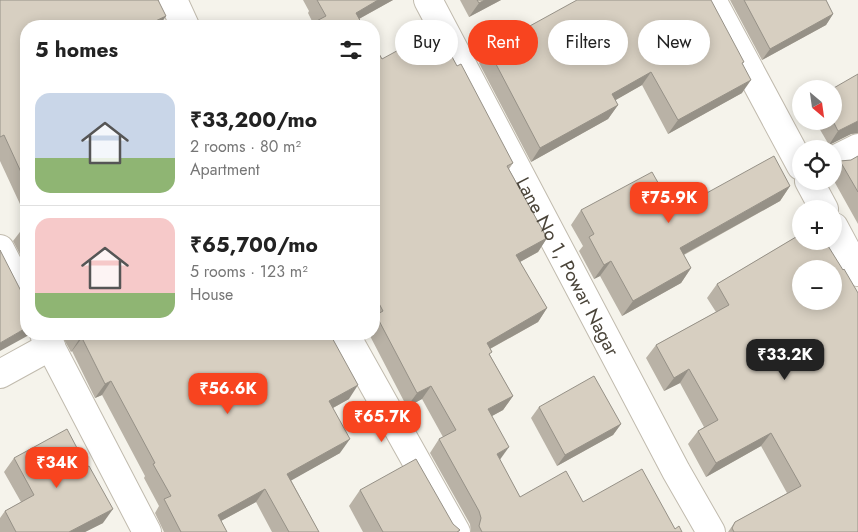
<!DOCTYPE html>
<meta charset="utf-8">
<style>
body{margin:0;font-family:Jost,sans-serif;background:#f2f2f2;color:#222;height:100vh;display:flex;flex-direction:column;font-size:19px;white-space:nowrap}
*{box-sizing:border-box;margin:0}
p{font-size:16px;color:#767676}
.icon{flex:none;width:28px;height:28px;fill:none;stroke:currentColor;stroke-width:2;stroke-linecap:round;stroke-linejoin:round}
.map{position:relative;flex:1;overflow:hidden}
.sheet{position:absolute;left:20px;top:20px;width:360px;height:320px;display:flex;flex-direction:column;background:#fff;border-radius:20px;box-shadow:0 2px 12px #0003}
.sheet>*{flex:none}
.guide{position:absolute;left:395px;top:20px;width:388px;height:45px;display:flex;gap:10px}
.needle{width:32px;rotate:151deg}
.fabs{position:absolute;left:792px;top:80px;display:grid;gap:10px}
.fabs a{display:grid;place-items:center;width:50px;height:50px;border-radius:50%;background:#fff;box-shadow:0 2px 12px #0003;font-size:25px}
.price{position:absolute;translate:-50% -42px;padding:0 11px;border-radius:10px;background:#f8441f;color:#fff;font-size:16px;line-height:32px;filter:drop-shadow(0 1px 2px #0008)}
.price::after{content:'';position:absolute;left:50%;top:30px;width:15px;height:11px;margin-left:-8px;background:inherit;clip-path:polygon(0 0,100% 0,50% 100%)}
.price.current{background:#222;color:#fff}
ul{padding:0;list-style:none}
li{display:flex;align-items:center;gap:15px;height:125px;padding:0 15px}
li+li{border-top:1px solid #e0e0e0}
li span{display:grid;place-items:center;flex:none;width:140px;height:100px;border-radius:15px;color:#555}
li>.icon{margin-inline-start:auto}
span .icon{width:60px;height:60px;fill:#fffc;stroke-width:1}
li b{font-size:21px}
h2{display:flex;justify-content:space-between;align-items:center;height:60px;padding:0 15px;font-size:21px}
.chip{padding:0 18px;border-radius:22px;background:#fff;box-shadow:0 2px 12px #0003;font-size:18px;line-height:45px}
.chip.current{background:#f8441f;color:#fff}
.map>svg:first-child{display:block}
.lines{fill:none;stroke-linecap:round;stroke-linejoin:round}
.street-casing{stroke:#c1bbae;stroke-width:30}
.street{stroke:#fff;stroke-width:28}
.wall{fill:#b9b2a6}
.shaded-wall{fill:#969187}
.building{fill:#d7cfc1;stroke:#969187;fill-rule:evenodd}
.labels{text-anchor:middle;stroke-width:4;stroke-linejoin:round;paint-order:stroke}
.street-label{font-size:19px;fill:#4a4439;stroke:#fff}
</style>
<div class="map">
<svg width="858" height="532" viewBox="0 0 858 532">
<rect width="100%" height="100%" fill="#f5f3eb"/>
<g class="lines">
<g class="street-casing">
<g id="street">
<polyline points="173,0 185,26"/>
<path id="s1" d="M 428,0 L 676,471 L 711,532"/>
<polyline points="712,0 801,166"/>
<polyline points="834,160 858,148"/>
<polyline points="809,181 824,209"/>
<polyline points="834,227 858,272"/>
<polyline points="0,249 26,299"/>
<polyline points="44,334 147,532"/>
<polyline points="345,334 456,532"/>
<polyline points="0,374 51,346"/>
</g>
</g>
<use href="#street" class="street"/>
</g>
<g class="wall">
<polygon points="0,0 166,16 159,26 26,26 26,217 0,161"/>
<polygon points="303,0 393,0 359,19 313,23 308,13 309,11"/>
<polygon points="460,0 501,0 469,17"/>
<polygon points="730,0 826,0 833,14 826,25 762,60"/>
<polygon points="374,45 382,59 457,66 513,163 509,169 547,238 538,252 520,262 547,308 538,322 490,349 490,355 513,396 503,410 492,416 500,460 520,497 583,502 675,529 682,532 471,532 470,524 430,453 439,439 443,437 422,399 407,407 369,334 374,334"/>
<polygon points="488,49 743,64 742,93 668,134 642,85 615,100 618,105 608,119 531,162 479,63"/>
<polygon points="858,74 858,133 851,134 829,145 815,121 834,121"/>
<polygon points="858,156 858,224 834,181 834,170 840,161 851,160"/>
<polygon points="790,186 780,201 684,255 691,268 681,283 622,316 600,276 594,279 579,251 583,246 571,225 581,210 674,211"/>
<polygon points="26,226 26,266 13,241 23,228"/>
<polygon points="801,234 858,532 728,532 735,522 787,493 761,446 706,477 688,444 698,431 704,427 680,383 664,391 646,358 656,345 716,312 707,298 717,284"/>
<polygon points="61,334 330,334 349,399 333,408 340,453 291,480 319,532 272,532 256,502 221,521 227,532 164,532 155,513 159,506 144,478 145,476 102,395 95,398 72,351 71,352"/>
<polygon points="539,407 621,424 613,435 557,466 531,418"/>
<polygon points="14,458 103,523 85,532 0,532 0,518 5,511 21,502 4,472"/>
<polygon points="360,490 460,530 459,532 363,532 349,506"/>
</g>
<g class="shaded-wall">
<polygon points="378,0 393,0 346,26 356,13"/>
<polygon points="485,0 501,0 469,17 479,3"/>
<polygon points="833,14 826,25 762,60 770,49"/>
<polygon points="166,16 159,26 145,26"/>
<polygon points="651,72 642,85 602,108 612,94"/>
<polygon points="751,80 742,93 668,134 678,120"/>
<polygon points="618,105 608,119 531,162 540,148"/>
<polygon points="858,121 858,133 851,134 829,145 838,131"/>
<polygon points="790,186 780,201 670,262 680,248"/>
<polygon points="547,238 538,252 507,269 516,255"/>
<polygon points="611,261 600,276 594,279 604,265"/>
<polygon points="691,268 681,283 622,316 633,301"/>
<polygon points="547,308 538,322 477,356 487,343"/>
<polygon points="26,328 26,334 29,334 29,335 0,351 0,343"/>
<polygon points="80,338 82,338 72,351 71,352"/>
<polygon points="689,369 680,383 664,391 674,378"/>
<polygon points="111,381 102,395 95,398 105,384"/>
<polygon points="358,385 349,399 320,415 329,401"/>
<polygon points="431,386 422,399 407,407 417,393"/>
<polygon points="513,396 503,410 479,423 488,409"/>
<polygon points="621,424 613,435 557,466 565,455"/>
<polygon points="771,433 761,446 706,477 716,463"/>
<polygon points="350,439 340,453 278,488 287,474"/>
<polygon points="509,447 499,461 497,454"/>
<polygon points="265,489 256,502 208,528 218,515"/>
<polygon points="113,509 103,523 85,532 69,532"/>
</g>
<g class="building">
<polygon points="0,0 158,0 166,16 145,26 26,26 26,183 4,135 0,137"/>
<polygon points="317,0 378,0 356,13 363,26 307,26 326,16"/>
<polygon points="477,0 485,0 479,3"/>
<polygon points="577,0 711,0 744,62 742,63 751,80 678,120 651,72 612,94 618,105 540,148 488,49"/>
<polygon points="744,0 826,0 833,14 770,49"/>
<polygon points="437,29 457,66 461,64 513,163 507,166 547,238 516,255 547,308 487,343 492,352 489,354 513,396 488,409 509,447 497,454 520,497 566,471 583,502 642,469 675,529 679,526 682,532 482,532 479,526 481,518 479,511 439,439 456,430 431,386 417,393 376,315 383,311 374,294 374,45 382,59"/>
<polygon points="858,74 858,121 838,131 833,121 834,121 834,89 832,89"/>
<polygon points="774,156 790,186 680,248 691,268 633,301 611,261 604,265 589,237 594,234 581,210 652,172 674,211"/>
<polygon points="858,156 858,192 840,161 851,160"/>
<polygon points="26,226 26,234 23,228"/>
<path d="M 801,234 L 801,241 L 825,241 L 843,270 L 844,269 L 858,293 L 858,532 L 734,532 L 732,528 L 735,522 L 801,486 L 771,433 L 716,463 L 698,431 L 718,420 L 689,369 L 674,378 L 656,345 L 729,305 L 717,284 ZM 801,269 L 834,269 L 834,301 L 801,301 Z"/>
<polygon points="0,250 22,293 26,298 26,328 0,343"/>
<polygon points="78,334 330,334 358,385 329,401 350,439 287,474 319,532 289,532 265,489 218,515 227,532 181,532 164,499 171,496 153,464 155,463 111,381 105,384 82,338 80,338"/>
<polygon points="594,376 621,424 565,455 539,407"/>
<polygon points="67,429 87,467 89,466 113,509 69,532 16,532 5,511 34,495 14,458"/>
<polygon points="416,459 453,524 460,530 457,532 383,532 360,490"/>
</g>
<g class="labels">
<g class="street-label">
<text dy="7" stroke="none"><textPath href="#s1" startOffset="301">Lane No 1, Powar Nagar</textPath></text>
</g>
</g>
</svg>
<div class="fabs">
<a><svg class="needle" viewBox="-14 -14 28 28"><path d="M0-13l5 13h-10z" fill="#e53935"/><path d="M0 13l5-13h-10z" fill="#767676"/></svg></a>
<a><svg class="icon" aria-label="locate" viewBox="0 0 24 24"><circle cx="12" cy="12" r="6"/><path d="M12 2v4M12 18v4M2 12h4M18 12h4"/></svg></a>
<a>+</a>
<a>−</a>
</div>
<b class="price" style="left:669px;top:224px">₹75.9K</b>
<b class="price current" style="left:785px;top:381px">₹33.2K</b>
<b class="price" style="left:228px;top:415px">₹56.6K</b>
<b class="price" style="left:382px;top:443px">₹65.7K</b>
<b class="price" style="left:57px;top:489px">₹34K</b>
<div class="guide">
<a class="chip">Buy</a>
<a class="chip current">Rent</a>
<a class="chip">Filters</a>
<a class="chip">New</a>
</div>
<section class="sheet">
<h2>5 homes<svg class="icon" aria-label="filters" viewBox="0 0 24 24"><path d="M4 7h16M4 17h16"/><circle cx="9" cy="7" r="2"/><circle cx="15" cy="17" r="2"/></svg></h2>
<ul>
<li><span style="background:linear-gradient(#c9d6e8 65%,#8fb573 0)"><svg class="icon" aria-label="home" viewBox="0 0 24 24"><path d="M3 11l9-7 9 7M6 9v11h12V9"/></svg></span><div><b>₹33,200/mo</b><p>2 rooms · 80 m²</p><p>Apartment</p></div></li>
<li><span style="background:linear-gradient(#f6c9c9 75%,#8fb573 0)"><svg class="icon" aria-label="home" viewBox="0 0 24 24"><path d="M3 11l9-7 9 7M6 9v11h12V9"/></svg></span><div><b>₹65,700/mo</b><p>5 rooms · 123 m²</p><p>House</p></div></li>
</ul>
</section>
</div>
